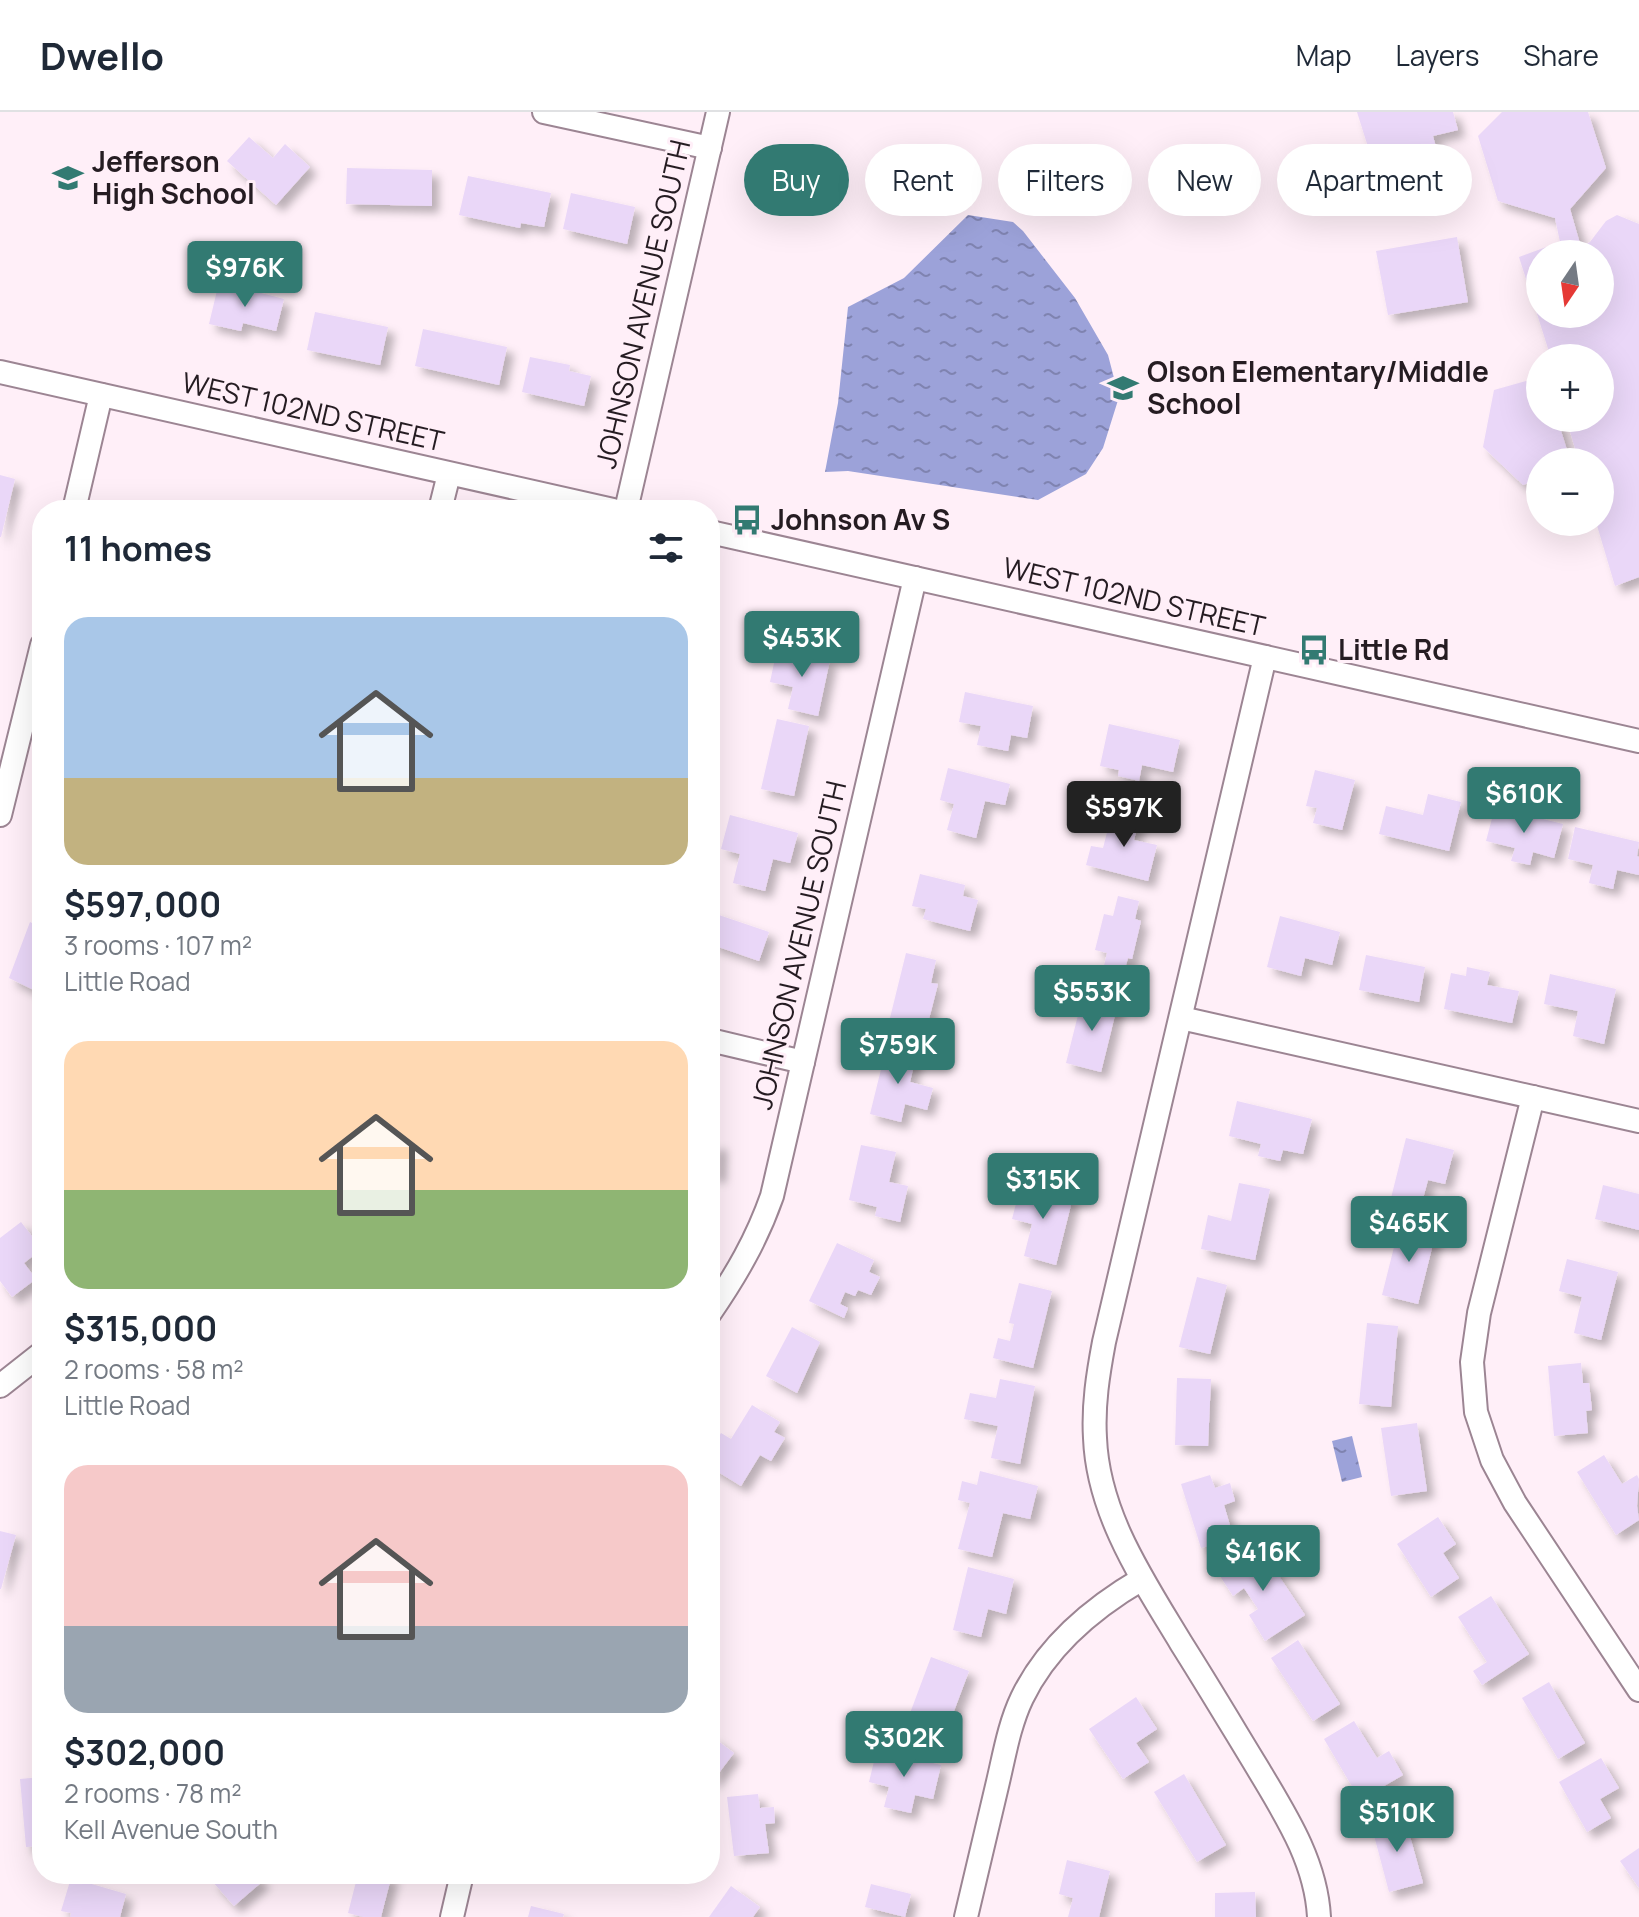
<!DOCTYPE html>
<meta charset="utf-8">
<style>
body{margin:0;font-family:Manrope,sans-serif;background:#f6f6f7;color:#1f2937;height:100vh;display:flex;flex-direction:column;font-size:30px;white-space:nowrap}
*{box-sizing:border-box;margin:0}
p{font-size:26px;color:#747a83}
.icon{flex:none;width:44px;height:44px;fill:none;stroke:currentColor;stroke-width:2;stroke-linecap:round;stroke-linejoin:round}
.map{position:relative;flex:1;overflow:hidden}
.side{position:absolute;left:32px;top:388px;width:688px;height:1384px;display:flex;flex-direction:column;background:#fff;border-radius:32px;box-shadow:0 8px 32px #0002}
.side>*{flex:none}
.guide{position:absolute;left:744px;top:32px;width:760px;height:72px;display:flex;gap:16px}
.needle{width:52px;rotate:193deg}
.buttons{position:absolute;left:1526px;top:128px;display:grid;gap:16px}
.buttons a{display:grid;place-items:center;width:88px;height:88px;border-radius:50%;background:#fff;box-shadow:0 8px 32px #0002;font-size:40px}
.price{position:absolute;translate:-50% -68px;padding:0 18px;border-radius:8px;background:#327a72;color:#fff;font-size:26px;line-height:52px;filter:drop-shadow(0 2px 4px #0008)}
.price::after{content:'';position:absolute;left:50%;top:48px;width:24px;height:18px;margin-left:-12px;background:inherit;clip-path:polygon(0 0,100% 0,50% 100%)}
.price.current{background:#222;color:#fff}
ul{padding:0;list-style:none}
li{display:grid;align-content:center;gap:16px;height:424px;padding:0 32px}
li span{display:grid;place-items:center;height:248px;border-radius:24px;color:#555}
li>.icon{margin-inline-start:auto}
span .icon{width:144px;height:144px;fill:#fffc;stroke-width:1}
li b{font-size:34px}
h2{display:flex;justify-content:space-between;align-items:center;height:96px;padding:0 32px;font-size:34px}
.pill{padding:0 28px;border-radius:36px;background:#fff;box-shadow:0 8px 32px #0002;font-size:28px;line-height:72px}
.pill.current{background:#327a72;color:#fff}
header{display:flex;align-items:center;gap:48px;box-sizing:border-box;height:112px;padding:0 40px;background:#fff;border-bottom:2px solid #e0e1e3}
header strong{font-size:38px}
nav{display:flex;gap:44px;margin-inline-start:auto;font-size:28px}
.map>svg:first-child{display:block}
.water{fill:url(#water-ripples)}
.building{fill:#ead7f8;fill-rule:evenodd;filter:url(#shadow)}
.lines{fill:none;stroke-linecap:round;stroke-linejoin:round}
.minor-casing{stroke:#9c8593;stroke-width:26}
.minor{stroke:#fff;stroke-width:22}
.labels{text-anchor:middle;stroke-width:6;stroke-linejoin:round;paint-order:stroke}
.poi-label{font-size:28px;font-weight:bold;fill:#251c22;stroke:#ffeff8;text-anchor:start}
.street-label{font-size:28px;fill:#251c22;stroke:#ffeff8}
</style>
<header>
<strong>Dwello</strong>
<nav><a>Map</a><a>Layers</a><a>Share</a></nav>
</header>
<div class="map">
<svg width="1639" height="1805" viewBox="0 0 1639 1805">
<defs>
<pattern id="water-ripples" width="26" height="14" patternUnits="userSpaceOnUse" patternTransform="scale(2)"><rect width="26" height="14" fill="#9ca2d9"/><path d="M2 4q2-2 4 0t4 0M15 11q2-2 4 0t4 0" fill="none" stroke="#7f83b0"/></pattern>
<filter id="shadow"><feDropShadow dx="7" dy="7" stdDeviation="4" flood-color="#0004"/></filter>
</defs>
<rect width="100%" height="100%" fill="#ffeff8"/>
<g class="water">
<polygon points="968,103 1013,110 1023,119 1075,186 1108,243 1119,285 1103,336 1086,362 1038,388 848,359 825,360 838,291 848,195 904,166"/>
<polygon points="1352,1324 1362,1365 1342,1370 1332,1329"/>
</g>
<g class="building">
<polygon points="1357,0 1453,0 1458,18 1433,24 1437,39 1374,54"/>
<path d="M 1502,0 L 1588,0 L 1606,56 L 1570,97 L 1581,135 L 1590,130 L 1606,109 L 1617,103 L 1639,112 L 1639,465 L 1615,474 L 1596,410 L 1600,410 L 1600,350 L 1579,350 L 1566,306 L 1600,306 L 1600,246 L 1551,246 L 1519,145 L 1560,130 L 1555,106 L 1498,89 L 1478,24 ZM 1540,142 L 1600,142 L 1600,202 L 1540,202 Z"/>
<polygon points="249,25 273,46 285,32 310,55 276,93 227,49"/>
<polygon points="347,56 432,58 432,94 346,92"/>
<polygon points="468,64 551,81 544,115 521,111 520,116 459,103"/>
<polygon points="571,81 635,95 627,132 563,117"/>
<polygon points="1457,125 1468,190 1388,203 1376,139"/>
<polygon points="219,170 284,187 276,219 243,211 241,219 209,212"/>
<polygon points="315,200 388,215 380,253 307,238"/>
<polygon points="423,217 507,235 499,273 415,254"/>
<polygon points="530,245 570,253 569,259 591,264 584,294 522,280"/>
<polygon points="1526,269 1540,279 1540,306 1557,306 1567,338 1562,350 1540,350 1540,367 1523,373 1483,335 1494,278"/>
<polygon points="0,363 15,367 1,425 0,425"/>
<polygon points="777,537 830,548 818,604 788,597 793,575 770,570"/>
<polygon points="965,580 1033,594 1027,626 1011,623 1008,639 977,633 981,614 959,610"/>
<polygon points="777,607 809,614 794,684 761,677"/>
<polygon points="1109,612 1180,628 1173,660 1142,653 1139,669 1118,664 1119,658 1100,654"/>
<polygon points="948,656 1010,672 1005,693 985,689 976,726 947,718 954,692 940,688"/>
<polygon points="1315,658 1355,668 1342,718 1313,711 1317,696 1306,694"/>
<polygon points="1428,682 1461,690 1449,739 1379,722 1386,694 1423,703"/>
<polygon points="1495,695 1563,712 1554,746 1533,740 1530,753 1511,749 1515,736 1486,729"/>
<polygon points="1113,697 1140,704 1134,728 1157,733 1148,769 1086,753 1091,734 1103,736"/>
<polygon points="730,703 798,721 790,751 773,747 765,779 733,771 740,742 721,737"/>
<polygon points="1575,715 1639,730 1637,744 1639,745 1639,763 1617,758 1613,777 1589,771 1593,753 1568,747"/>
<polygon points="920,762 965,773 963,784 978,788 970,819 923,807 926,797 912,794"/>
<polygon points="1118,784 1139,789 1135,807 1141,809 1132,847 1128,846 1122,867 1102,862 1107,841 1095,838 1104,802 1113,804"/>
<polygon points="710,800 769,820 759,849 710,832"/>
<polygon points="1280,804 1340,820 1332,853 1305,846 1301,864 1267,855"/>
<polygon points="30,810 42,816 42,872 38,880 9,866"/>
<polygon points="906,841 936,848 931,871 938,872 926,919 889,910"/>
<polygon points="1366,843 1425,855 1419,890 1359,878"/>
<polygon points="1467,855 1490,860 1487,873 1519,879 1512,911 1444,897 1451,861 1466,864"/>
<polygon points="1550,862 1616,877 1604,932 1573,924 1578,899 1544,892"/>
<polygon points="1083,883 1118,891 1101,960 1066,951"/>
<polygon points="887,933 917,940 910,970 933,976 927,998 905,992 901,1010 870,1002"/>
<polygon points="1237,989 1312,1007 1303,1042 1283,1038 1280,1049 1258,1044 1261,1032 1229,1024"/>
<polygon points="1406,1026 1454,1038 1445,1072 1428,1068 1420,1098 1390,1090"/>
<polygon points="710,1031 720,1031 719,1064 710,1063"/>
<polygon points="861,1033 896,1040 889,1070 908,1074 900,1110 875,1104 877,1095 849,1088"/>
<polygon points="1239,1071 1270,1077 1255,1148 1201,1137 1208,1103 1231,1109"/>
<polygon points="1021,1072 1073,1085 1056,1153 1024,1144 1032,1112 1012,1107"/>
<polygon points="1603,1073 1639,1082 1639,1118 1595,1107"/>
<polygon points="21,1110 42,1137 24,1151 36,1167 12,1185 0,1169 0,1126"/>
<polygon points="1400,1111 1436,1120 1418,1192 1382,1183"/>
<polygon points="837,1131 874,1148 869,1160 880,1165 871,1183 858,1178 855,1184 845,1180 840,1192 848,1196 844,1206 809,1189"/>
<polygon points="1567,1147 1618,1160 1601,1228 1574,1221 1582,1185 1559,1179"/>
<polygon points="1197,1165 1227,1173 1210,1242 1179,1235"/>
<polygon points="1019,1171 1052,1179 1033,1256 993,1246 998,1226 1010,1229 1014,1212 1009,1211"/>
<polygon points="1367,1211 1398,1214 1391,1295 1359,1292"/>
<polygon points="792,1215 820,1230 797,1281 766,1264"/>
<polygon points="1581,1251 1583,1271 1589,1271 1592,1298 1586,1299 1588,1321 1554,1324 1548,1254"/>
<polygon points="1177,1266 1211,1267 1208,1334 1175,1333"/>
<polygon points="1000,1267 1035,1274 1020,1352 991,1346 998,1314 964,1307 970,1281 996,1286"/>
<polygon points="752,1293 780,1310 774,1320 785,1326 771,1349 760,1343 741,1374 710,1355 710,1340 721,1321 731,1327"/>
<polygon points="1417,1311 1427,1379 1391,1384 1381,1316"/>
<polygon points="1604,1343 1622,1372 1637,1363 1639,1367 1637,1394 1639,1408 1616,1423 1577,1360"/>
<polygon points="980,1359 1038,1374 1030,1407 1003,1401 992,1445 958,1437 970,1391 958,1388 962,1369 977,1373"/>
<polygon points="1210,1363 1215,1376 1230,1371 1235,1389 1224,1393 1234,1427 1201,1436 1181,1372"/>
<polygon points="1438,1405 1456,1432 1443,1441 1459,1466 1431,1485 1397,1432"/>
<polygon points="0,1419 16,1423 1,1477 0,1477"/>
<polygon points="1259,1434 1305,1503 1265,1529 1249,1503 1258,1497 1244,1476 1233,1484 1218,1461"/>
<polygon points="968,1455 1014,1467 1006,1502 988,1497 981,1525 953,1518"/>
<polygon points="1491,1484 1529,1542 1482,1573 1473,1559 1487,1550 1458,1505"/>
<polygon points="1298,1528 1340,1592 1313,1609 1271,1546"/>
<polygon points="931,1545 969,1559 951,1607 943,1603 936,1623 906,1612"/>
<polygon points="1549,1570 1585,1631 1558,1647 1522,1586"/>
<polygon points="1136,1585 1157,1617 1136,1631 1149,1650 1123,1667 1089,1617"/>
<polygon points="1354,1609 1377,1646 1389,1639 1403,1663 1360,1688 1324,1627"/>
<polygon points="710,1623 734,1641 712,1670 710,1669"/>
<polygon points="877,1637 941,1653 933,1687 915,1683 911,1701 884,1695 889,1675 869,1670"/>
<polygon points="1601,1646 1619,1676 1600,1687 1611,1706 1587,1720 1559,1670"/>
<polygon points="1184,1662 1226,1733 1197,1750 1154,1680"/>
<polygon points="42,1665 42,1734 26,1735 20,1667"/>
<polygon points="758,1682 760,1696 774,1695 775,1711 765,1712 769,1741 734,1744 727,1685"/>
<polygon points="1404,1703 1423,1771 1389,1780 1371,1712"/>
<polygon points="1639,1736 1639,1776 1620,1749"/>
<polygon points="1067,1748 1110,1759 1099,1805 1068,1805 1073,1786 1059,1782"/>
<polygon points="221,1762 256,1762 263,1769 234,1794 212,1769"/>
<polygon points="358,1762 392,1762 381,1805 363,1805 348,1801"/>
<polygon points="71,1766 126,1782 120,1805 70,1805 71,1801 61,1799"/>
<polygon points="871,1772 911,1782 905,1805 865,1795"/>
<polygon points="731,1774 760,1795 753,1805 709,1805"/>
<polygon points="1255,1780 1256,1805 1215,1805 1215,1781"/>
<polygon points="531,1794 564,1802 563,1805 528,1805"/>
</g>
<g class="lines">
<g class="minor-casing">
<g id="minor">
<polyline points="544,0 710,36"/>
<polyline points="0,260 613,398"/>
<polyline points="74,398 101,283"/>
<polyline points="440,398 449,362"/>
<polyline points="626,398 718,0"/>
<polyline points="710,420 1639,629"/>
<path d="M 1265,545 L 1104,1230 C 1098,1262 1093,1293 1095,1326 C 1098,1402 1143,1468 1181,1531 C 1207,1572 1232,1614 1257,1655 C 1285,1702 1316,1749 1319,1805"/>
<polyline points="0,703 42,533"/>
<polyline points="1181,906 1639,1009"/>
<polyline points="710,928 803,950"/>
<polyline points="1533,985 1479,1201 1472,1250 1476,1300 1492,1348 1515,1391 1639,1578"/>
<path d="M 710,1201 C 736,1163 757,1127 772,1084 L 915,466"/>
<polyline points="0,1274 42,1241"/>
<polyline points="452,1805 462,1762"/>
<path d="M 966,1805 C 976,1761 987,1718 997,1674 C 1004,1645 1009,1613 1022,1586 C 1047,1534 1094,1495 1142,1467"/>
</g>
</g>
<use href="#minor" class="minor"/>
</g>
<defs>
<g id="school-bare" transform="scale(2.4)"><path d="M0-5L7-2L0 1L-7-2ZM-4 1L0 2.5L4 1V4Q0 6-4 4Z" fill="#327a72" stroke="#ffeff8" stroke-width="2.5" paint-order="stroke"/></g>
<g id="bus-bare" transform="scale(2.4)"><path d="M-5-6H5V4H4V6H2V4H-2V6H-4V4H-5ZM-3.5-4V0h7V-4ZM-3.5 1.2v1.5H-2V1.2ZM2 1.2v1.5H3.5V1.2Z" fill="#327a72" stroke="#ffeff8" stroke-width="2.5" paint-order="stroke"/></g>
</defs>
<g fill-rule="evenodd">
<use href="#school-bare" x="68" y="66"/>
<use href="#school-bare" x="1123" y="276"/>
<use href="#bus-bare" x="747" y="408"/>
<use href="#bus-bare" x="1314" y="538"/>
</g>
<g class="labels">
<g class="poi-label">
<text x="92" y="60">Jefferson<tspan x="92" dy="32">High School</tspan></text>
<text x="1147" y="270">Olson Elementary/Middle<tspan x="1147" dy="32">School</tspan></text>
<text x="771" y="418">Johnson Av S</text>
<text x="1338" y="548">Little Rd</text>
</g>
<g class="street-label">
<text transform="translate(643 192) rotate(-77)" y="10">JOHNSON AVENUE SOUTH</text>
<text transform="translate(313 300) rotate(13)" y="10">WEST 102ND STREET</text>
<text transform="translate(1134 485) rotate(13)" y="10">WEST 102ND STREET</text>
<text transform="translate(799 833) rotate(-77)" y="10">JOHNSON AVENUE SOUTH</text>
</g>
</g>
</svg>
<div class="buttons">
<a><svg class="needle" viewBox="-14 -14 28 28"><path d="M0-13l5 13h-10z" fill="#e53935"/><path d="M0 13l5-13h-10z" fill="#747a83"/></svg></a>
<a>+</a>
<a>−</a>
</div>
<b class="price" style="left:245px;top:197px">$976K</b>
<b class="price" style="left:802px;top:567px">$453K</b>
<b class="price" style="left:1524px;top:723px">$610K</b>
<b class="price current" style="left:1124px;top:737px">$597K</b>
<b class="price" style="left:1092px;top:921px">$553K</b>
<b class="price" style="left:898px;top:974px">$759K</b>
<b class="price" style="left:1043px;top:1109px">$315K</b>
<b class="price" style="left:1409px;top:1152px">$465K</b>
<b class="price" style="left:1263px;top:1481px">$416K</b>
<b class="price" style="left:904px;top:1667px">$302K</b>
<b class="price" style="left:1397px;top:1742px">$510K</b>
<div class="guide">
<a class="pill current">Buy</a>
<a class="pill">Rent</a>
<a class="pill">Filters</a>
<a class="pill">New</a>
<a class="pill">Apartment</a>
</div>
<section class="side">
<h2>11 homes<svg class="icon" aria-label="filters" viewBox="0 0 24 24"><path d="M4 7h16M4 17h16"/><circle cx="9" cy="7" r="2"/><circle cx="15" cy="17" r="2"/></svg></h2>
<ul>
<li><span style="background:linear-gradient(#a9c7e8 65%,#c2b280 0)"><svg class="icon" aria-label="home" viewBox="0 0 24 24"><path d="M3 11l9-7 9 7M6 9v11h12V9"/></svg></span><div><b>$597,000</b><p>3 rooms · 107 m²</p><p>Little Road</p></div></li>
<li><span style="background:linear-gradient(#ffd9b3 60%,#8fb573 0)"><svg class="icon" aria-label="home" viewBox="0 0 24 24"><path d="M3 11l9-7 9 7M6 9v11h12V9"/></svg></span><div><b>$315,000</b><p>2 rooms · 58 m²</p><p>Little Road</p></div></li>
<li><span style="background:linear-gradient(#f6c9c9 65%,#9aa5b1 0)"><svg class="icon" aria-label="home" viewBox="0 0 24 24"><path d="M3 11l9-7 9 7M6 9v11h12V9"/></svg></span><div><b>$302,000</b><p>2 rooms · 78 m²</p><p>Kell Avenue South</p></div></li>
</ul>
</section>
</div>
